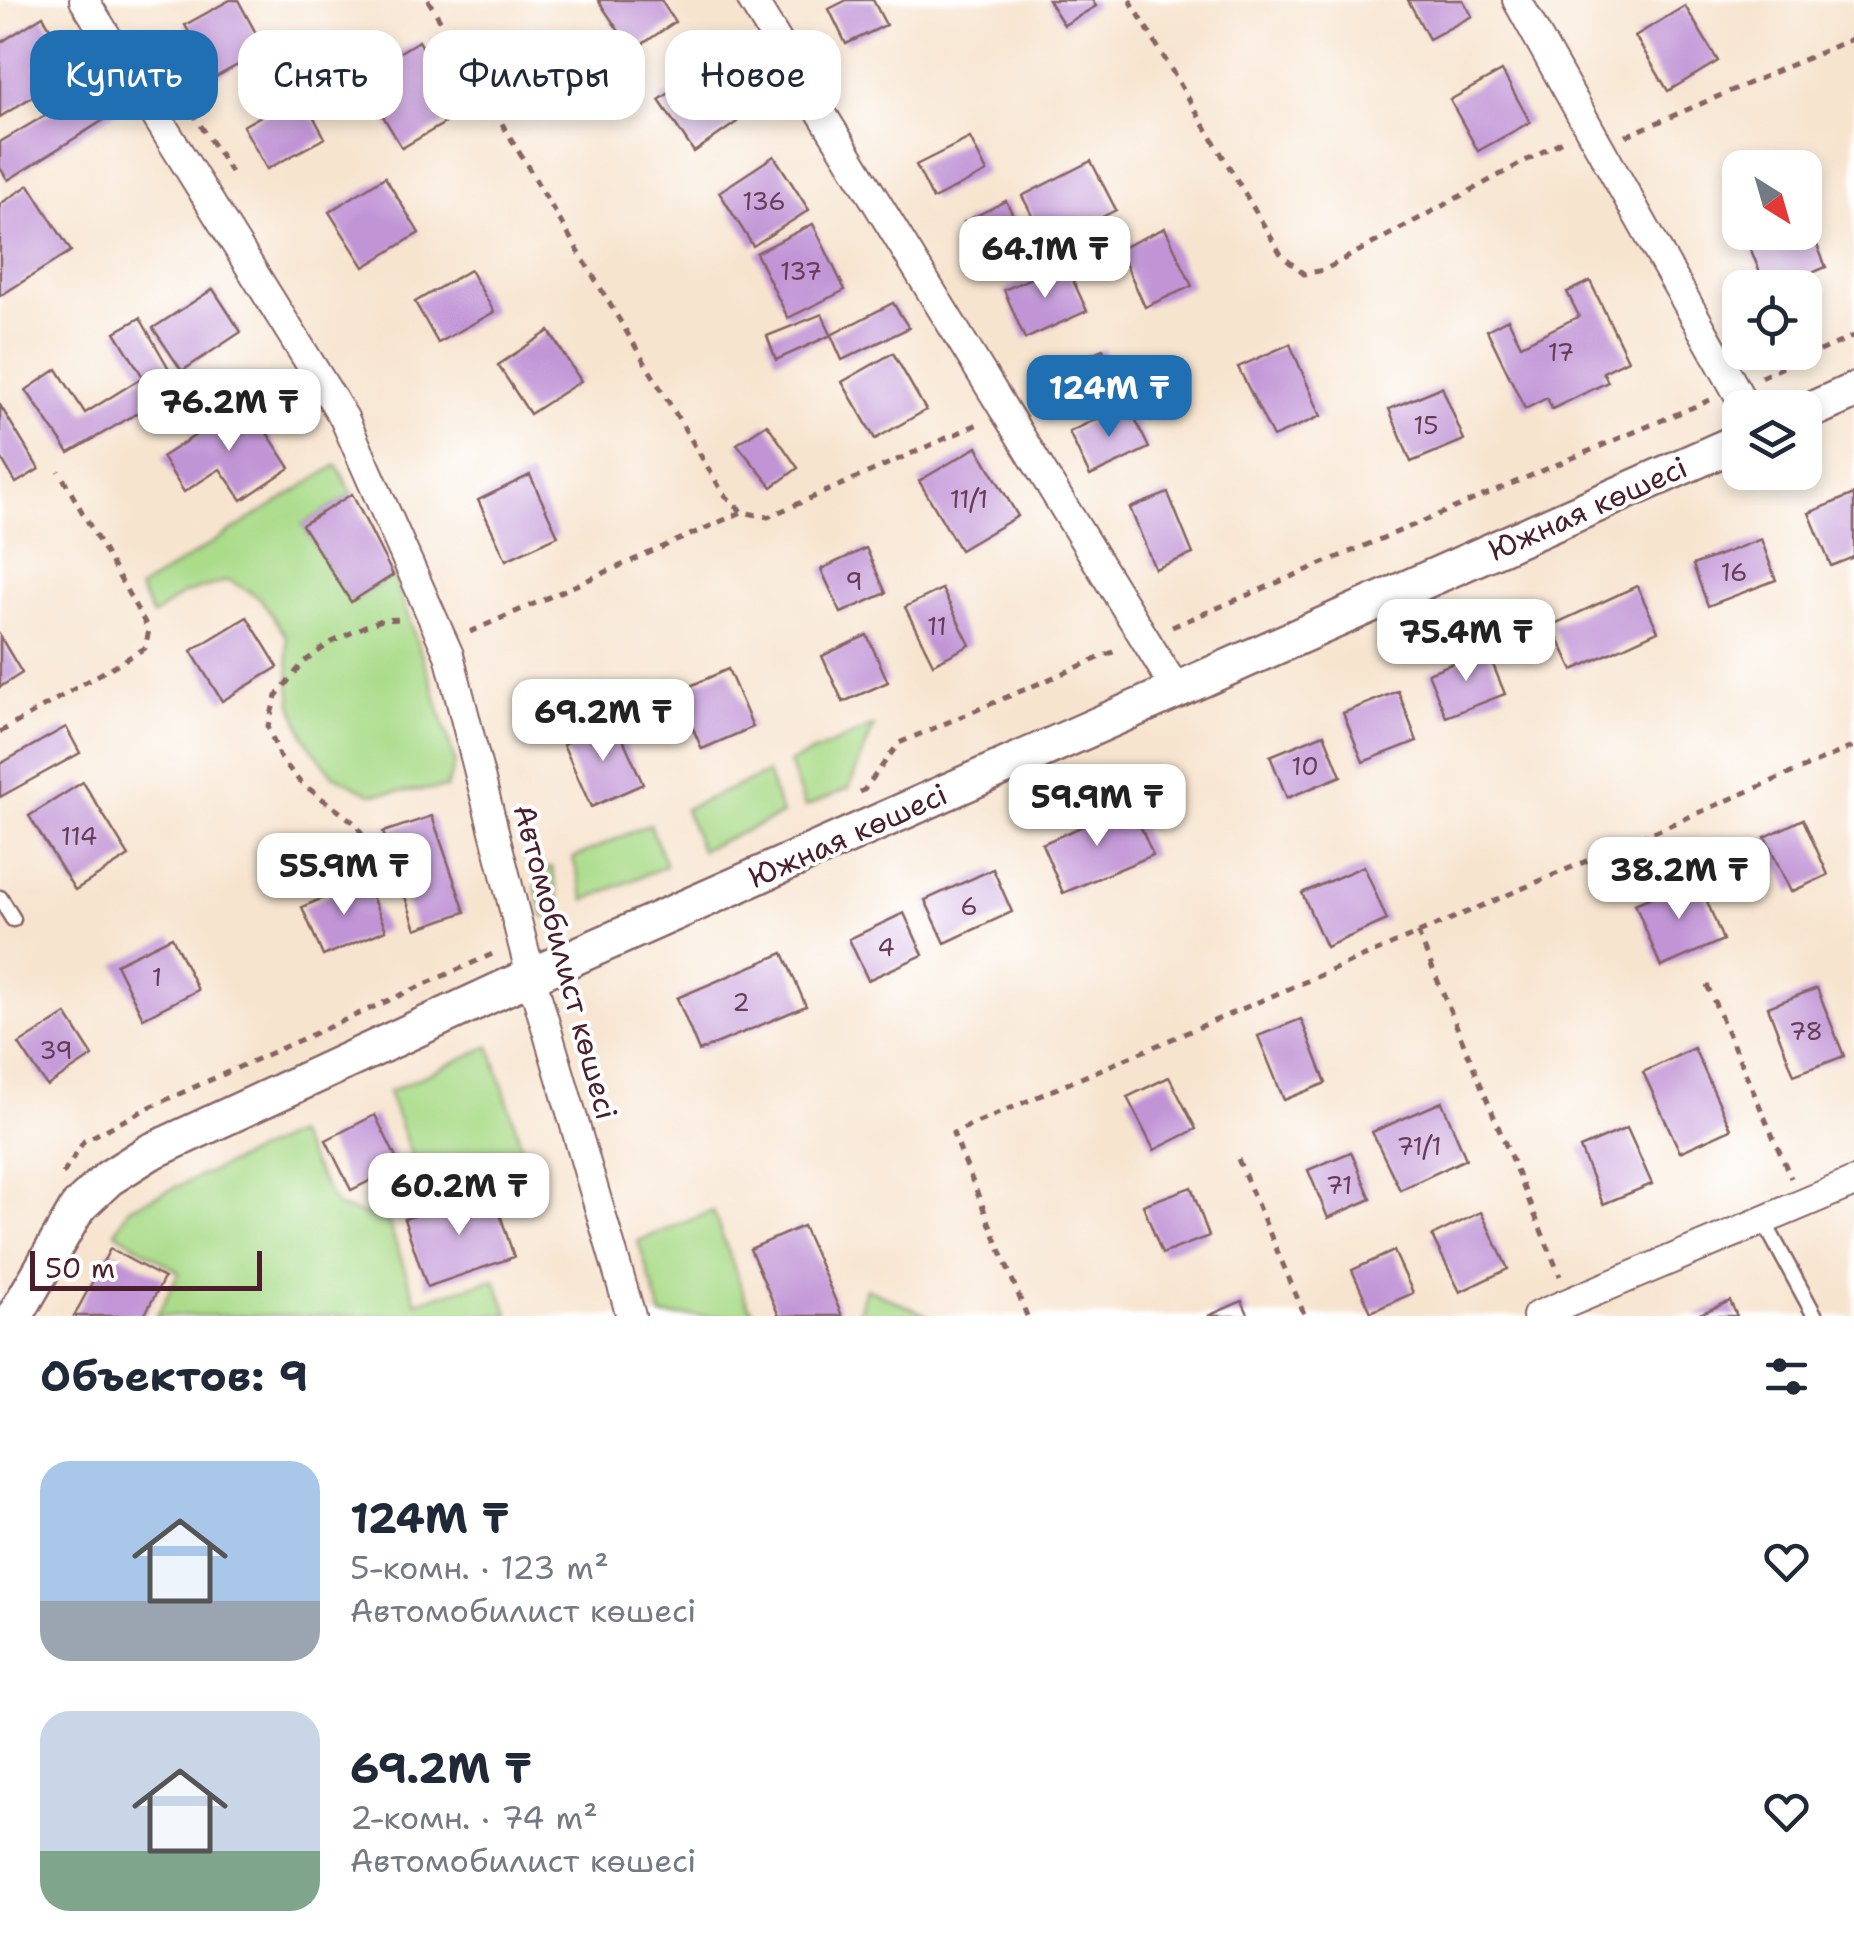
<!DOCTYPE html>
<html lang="ru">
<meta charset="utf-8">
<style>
body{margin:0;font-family:"Shantell Sans",sans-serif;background:#f2f2f3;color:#1f2937;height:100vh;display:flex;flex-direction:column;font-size:38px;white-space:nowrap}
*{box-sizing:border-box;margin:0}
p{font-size:32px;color:#747a83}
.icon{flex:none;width:55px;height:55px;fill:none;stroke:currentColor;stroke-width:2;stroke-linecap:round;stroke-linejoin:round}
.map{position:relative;height:1316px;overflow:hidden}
.drawer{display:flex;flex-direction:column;background:#fff;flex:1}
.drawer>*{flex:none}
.top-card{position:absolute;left:30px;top:30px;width:1000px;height:90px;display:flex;gap:20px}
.needle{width:65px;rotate:143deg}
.tools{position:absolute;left:1722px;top:150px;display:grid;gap:20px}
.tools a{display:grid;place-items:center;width:100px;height:100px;border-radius:20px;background:#fff;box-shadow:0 5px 15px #0003;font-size:50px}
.scale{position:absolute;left:30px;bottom:25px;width:232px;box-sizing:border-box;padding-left:10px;border:5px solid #4a1f2b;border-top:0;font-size:28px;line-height:35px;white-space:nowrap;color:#4a1f2b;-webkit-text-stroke:8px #fff;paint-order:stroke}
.price{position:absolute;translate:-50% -85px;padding:0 22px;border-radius:20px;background:#fff;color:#222;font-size:32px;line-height:65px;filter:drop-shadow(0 2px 5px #0008)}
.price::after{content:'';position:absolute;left:50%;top:60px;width:30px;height:22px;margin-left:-15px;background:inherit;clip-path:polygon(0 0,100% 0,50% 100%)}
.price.active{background:#1f6fb2;color:#fff}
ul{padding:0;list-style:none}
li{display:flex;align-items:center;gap:30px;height:250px;padding:0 40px}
li span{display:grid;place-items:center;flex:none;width:280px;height:200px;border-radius:30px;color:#555}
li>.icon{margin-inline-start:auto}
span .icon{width:120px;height:120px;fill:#fffc;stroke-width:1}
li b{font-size:42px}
h2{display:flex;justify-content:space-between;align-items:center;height:120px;padding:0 40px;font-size:42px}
.pill{padding:0 35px;border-radius:30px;background:#fff;box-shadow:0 5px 15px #0003;font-size:35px;line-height:90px}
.pill.active{background:#1f6fb2;color:#fff}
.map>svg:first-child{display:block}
.green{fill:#aadc8a;stroke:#7a7e5a;stroke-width:2.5}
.building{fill:#c194d6}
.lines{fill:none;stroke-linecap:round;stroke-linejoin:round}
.service-casing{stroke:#876464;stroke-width:19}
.minor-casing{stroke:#876464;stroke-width:32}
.tertiary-casing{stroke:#876464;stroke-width:40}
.path{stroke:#876464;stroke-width:5;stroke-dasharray:8 8;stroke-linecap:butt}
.service{stroke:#fff;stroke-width:14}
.minor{stroke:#fff;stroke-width:28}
.tertiary{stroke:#fff;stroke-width:35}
.labels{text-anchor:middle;stroke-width:8;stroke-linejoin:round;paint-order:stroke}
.number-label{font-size:25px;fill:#683c56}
.street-label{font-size:30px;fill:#4a1f2b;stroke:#fff}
</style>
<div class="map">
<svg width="1854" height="1316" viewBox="0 0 1854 1316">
<rect width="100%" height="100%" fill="#fff"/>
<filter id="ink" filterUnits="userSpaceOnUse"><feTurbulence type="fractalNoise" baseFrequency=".01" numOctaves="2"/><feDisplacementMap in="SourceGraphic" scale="20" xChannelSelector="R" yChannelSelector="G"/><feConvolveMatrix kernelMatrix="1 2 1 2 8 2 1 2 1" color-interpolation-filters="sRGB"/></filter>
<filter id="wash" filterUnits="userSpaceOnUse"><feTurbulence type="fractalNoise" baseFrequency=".0048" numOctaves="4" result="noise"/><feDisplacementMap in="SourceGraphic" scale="40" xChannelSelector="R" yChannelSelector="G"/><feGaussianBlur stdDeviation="2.25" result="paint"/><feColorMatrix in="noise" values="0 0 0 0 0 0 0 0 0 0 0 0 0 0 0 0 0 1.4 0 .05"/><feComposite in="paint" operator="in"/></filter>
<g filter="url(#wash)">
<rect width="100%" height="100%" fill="#f7e4cf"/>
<g class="green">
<polygon points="337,465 352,494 302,525 351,602 393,575 432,684 455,763 446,788 371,794 333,775 306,740 292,704 286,636 260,598 229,580 183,594 153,616 139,589"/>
<polygon points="874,726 849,788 805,807 789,763"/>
<polygon points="767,773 782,815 701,850 685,809"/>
<polygon points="650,824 666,866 585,900 573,858"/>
<polygon points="552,867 561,912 544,917 536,889 542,872"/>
<polygon points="490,1046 528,1166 430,1205 388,1092"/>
<polygon points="295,1134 337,1207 388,1221 416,1302 495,1279 509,1316 157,1316 179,1272 115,1232 129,1208"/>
<polygon points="713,1211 747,1303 756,1316 662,1316 638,1241"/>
<polygon points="866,1288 929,1316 858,1316"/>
</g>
<g id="blocks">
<g class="building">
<polygon points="230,0 238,0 265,50 214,78 185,25"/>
<polygon points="598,0 661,0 675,22 632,51"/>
<polygon points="847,0 873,0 886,25 846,44 829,9"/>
<polygon points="1048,0 1092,0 1096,6 1064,25"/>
<polygon points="1408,0 1463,0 1472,16 1429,39"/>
<polygon points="1685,6 1718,61 1668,91 1635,36"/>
<polygon points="43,16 63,49 36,66 49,86 0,117 0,43"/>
<polygon points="419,41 462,113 402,148 359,76"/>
<polygon points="702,71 737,122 694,152 659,100"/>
<polygon points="1502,71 1530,122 1478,151 1450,100"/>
<polygon points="100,83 118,111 8,180 0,168 0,142"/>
<polygon points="301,94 325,138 267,169 243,126"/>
<polygon points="970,138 987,172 933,199 916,165"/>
<polygon points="774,156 809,210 753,246 719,192"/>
<polygon points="1091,161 1116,210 1048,244 1022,196"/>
<polygon points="385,177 419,233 364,267 329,212"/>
<polygon points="29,185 71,251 0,296 0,204"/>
<polygon points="1006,201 1033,255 990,276 964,222"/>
<polygon points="1805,216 1826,267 1776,288 1766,288 1744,232 1805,232"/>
<polygon points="813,224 845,290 788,318 756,253"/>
<polygon points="1165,228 1192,286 1145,307 1119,249"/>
<polygon points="1065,263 1087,311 1025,339 1004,290"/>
<polygon points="470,270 494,312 438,343 415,302"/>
<polygon points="1590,281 1628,360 1603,372 1608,382 1552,409 1547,398 1525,409 1487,330 1508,319 1521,345 1579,316 1567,292"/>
<polygon points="213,289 241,332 182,371 153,328"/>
<polygon points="893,303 909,328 842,360 831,335 776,360 767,336 822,314 831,335"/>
<polygon points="140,318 180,388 69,453 26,390 57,369 85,413 143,377 115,332"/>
<polygon points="549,331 581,381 530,414 498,365"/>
<polygon points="1290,344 1321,416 1273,437 1238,367"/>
<polygon points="1103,349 1119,384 1056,409 1040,376"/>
<polygon points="893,353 926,410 875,439 842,382"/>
<polygon points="1442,387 1464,440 1411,462 1389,409"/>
<polygon points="247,402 290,468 242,500 220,469 184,492 162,457"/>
<polygon points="1128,404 1149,448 1090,476 1069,432"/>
<polygon points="0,405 39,469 16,483 0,456"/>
<polygon points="767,424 798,468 772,487 737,444"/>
<polygon points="977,447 1018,516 960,550 919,481"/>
<polygon points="530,475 558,536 506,560 478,500"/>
<polygon points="1168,493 1193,554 1155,569 1130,508"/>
<polygon points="352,494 393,575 351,602 302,525"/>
<polygon points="1854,494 1854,557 1831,566 1809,513"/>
<polygon points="1761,539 1776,580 1708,606 1693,565"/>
<polygon points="866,548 886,593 841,613 821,569"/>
<polygon points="1637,586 1658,631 1573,670 1552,625"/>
<polygon points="942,589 970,645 933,664 905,607"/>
<polygon points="247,617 278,667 222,701 191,651"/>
<polygon points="867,635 888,682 843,702 822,656"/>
<polygon points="0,636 22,673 0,687"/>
<polygon points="1487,650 1505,694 1446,717 1428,673"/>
<polygon points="728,669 753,727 702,749 677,692"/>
<polygon points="1398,691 1417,741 1363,762 1343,713"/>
<polygon points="615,721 643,784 591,807 563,744"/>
<polygon points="66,727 80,753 0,797 0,764"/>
<polygon points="1324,734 1341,776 1287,798 1270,756"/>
<polygon points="83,782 129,856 75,890 29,816"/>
<polygon points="1131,805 1153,855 1063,893 1042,844"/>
<polygon points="432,816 465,912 416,929 383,832"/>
<polygon points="1803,819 1828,875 1791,892 1765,837"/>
<polygon points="1364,866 1387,920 1326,947 1302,893"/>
<polygon points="993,869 1012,912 945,943 925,900"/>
<polygon points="1697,877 1723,940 1661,967 1635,904"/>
<polygon points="365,880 386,930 323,956 302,907"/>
<polygon points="904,913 923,955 868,980 849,939"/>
<polygon points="172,937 198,990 143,1018 116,964"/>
<polygon points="783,953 806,1006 699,1051 677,998"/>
<polygon points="1817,988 1844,1056 1794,1075 1768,1007"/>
<polygon points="66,1014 93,1056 47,1086 19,1044"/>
<polygon points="1301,1019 1326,1083 1284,1100 1258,1036"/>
<polygon points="1694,1048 1731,1129 1680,1152 1643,1072"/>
<polygon points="1169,1077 1196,1129 1154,1150 1127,1097"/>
<polygon points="1442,1102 1466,1159 1400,1190 1372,1132"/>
<polygon points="375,1115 400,1166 351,1190 326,1140"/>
<polygon points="1627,1128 1652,1184 1603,1204 1580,1148"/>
<polygon points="1351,1152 1371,1199 1328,1218 1308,1170"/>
<polygon points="1191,1187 1209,1236 1162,1254 1143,1205"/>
<polygon points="492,1190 514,1257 427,1287 404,1219"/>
<polygon points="1481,1212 1508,1269 1460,1292 1432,1236"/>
<polygon points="803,1226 822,1269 842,1316 779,1316 750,1249"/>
<polygon points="110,1249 164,1278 144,1316 74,1316"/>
<polygon points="1394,1251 1413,1293 1371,1312 1352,1270"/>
<polygon points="1242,1301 1249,1316 1208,1316"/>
<polygon points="1730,1301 1737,1316 1695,1316"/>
</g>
</g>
</g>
<g filter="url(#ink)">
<use href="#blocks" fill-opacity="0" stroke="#876464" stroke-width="2.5"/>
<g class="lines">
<g class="service-casing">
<g id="service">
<polyline points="0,898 13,919"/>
<polyline points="1763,1220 1815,1316"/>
</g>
</g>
<g class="minor-casing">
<g id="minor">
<polyline points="84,0 344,418 449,655 531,976 631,1316"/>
<polyline points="752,0 1177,691"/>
<polyline points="1517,0 1746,408"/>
<polyline points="1537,1316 1854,1182"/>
</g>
</g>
<g class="tertiary-casing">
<g id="tertiary">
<polyline points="1805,413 1854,391"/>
<polyline points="15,1316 78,1207 109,1178 150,1152 531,976 1740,441"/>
</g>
</g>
<g class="path">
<polyline points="428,0 723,493 742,512 768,517 978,424"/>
<polyline points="1130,0 1282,256 1304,274 1324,270 1564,140"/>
<polyline points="192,112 231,172"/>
<polyline points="1626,136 1854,38"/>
<polyline points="1761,377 1854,336"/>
<polyline points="1172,627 1710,400"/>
<polyline points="470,632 742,512"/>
<polyline points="0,732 145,648 149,630 59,471"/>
<polyline points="860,792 864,790 899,743 1120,649"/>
<polyline points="367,865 369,847 356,824 300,782 279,756 268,726 276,696 304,662 330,643 365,626 382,620 402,619"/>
<polyline points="1418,933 1560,1276"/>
<polyline points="1707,985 1791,1178"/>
<polyline points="1238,1159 1305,1316"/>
<polyline points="63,1174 84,1141 152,1106 497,952"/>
<polyline points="1027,1316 953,1133 1854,746"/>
</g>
<use href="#service" class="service"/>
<use href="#minor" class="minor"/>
<use href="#tertiary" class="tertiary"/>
</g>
</g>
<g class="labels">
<g class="number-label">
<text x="764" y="210">136</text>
<text x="801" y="280">137</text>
<text x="1561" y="361">17</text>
<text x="1426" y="434">15</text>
<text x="969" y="508">11/1</text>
<text x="1734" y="581">16</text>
<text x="854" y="590">9</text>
<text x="937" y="635">11</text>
<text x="1305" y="775">10</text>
<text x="79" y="845">114</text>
<text x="969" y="915">6</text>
<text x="886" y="956">4</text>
<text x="157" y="986">1</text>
<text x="741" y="1011">2</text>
<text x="1806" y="1040">78</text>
<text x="56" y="1059">39</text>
<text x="1419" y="1155">71/1</text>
<text x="1339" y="1194">71</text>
</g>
<g class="street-label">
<text transform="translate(1588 509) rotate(-24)" y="10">Южная көшесі</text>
<text transform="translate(848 836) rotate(-24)" y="10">Южная көшесі</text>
<text transform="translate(565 962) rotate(75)" y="10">Автомобилист көшесі</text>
</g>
</g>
</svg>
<div class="tools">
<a><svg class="needle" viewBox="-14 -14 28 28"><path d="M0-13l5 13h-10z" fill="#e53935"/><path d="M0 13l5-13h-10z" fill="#747a83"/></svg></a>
<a><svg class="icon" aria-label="locate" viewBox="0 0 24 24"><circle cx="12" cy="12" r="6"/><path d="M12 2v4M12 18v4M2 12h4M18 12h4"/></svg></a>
<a><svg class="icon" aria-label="layers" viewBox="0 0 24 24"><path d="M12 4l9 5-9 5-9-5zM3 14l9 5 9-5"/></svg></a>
</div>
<div class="scale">50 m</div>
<b class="price" style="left:1045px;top:301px">64.1M ₸</b>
<b class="price active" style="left:1109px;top:440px">124M ₸</b>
<b class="price" style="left:229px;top:454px">76.2M ₸</b>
<b class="price" style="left:1466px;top:684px">75.4M ₸</b>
<b class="price" style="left:603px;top:764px">69.2M ₸</b>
<b class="price" style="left:1097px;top:849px">59.9M ₸</b>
<b class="price" style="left:344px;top:918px">55.9M ₸</b>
<b class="price" style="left:1679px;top:922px">38.2M ₸</b>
<b class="price" style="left:459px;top:1238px">60.2M ₸</b>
<div class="top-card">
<a class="pill active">Купить</a>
<a class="pill">Снять</a>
<a class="pill">Фильтры</a>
<a class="pill">Новое</a>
</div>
</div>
<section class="drawer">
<h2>Объектов: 9<svg class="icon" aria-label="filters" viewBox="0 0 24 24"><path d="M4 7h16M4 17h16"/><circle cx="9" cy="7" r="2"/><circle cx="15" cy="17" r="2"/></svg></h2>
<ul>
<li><span style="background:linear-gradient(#a9c7e8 70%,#9aa5b1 0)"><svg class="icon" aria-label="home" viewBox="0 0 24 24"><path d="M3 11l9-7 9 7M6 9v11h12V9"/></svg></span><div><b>124M ₸</b><p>5-комн. · 123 m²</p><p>Автомобилист көшесі</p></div><svg class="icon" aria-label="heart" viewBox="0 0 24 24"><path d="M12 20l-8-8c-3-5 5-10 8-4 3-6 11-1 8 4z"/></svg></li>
<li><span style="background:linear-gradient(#c9d6e8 70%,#7fa58c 0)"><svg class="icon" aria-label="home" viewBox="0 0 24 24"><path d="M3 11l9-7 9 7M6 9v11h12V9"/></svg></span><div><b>69.2M ₸</b><p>2-комн. · 74 m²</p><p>Автомобилист көшесі</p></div><svg class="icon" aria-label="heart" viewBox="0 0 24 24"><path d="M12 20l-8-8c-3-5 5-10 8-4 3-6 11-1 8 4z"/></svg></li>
</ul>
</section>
